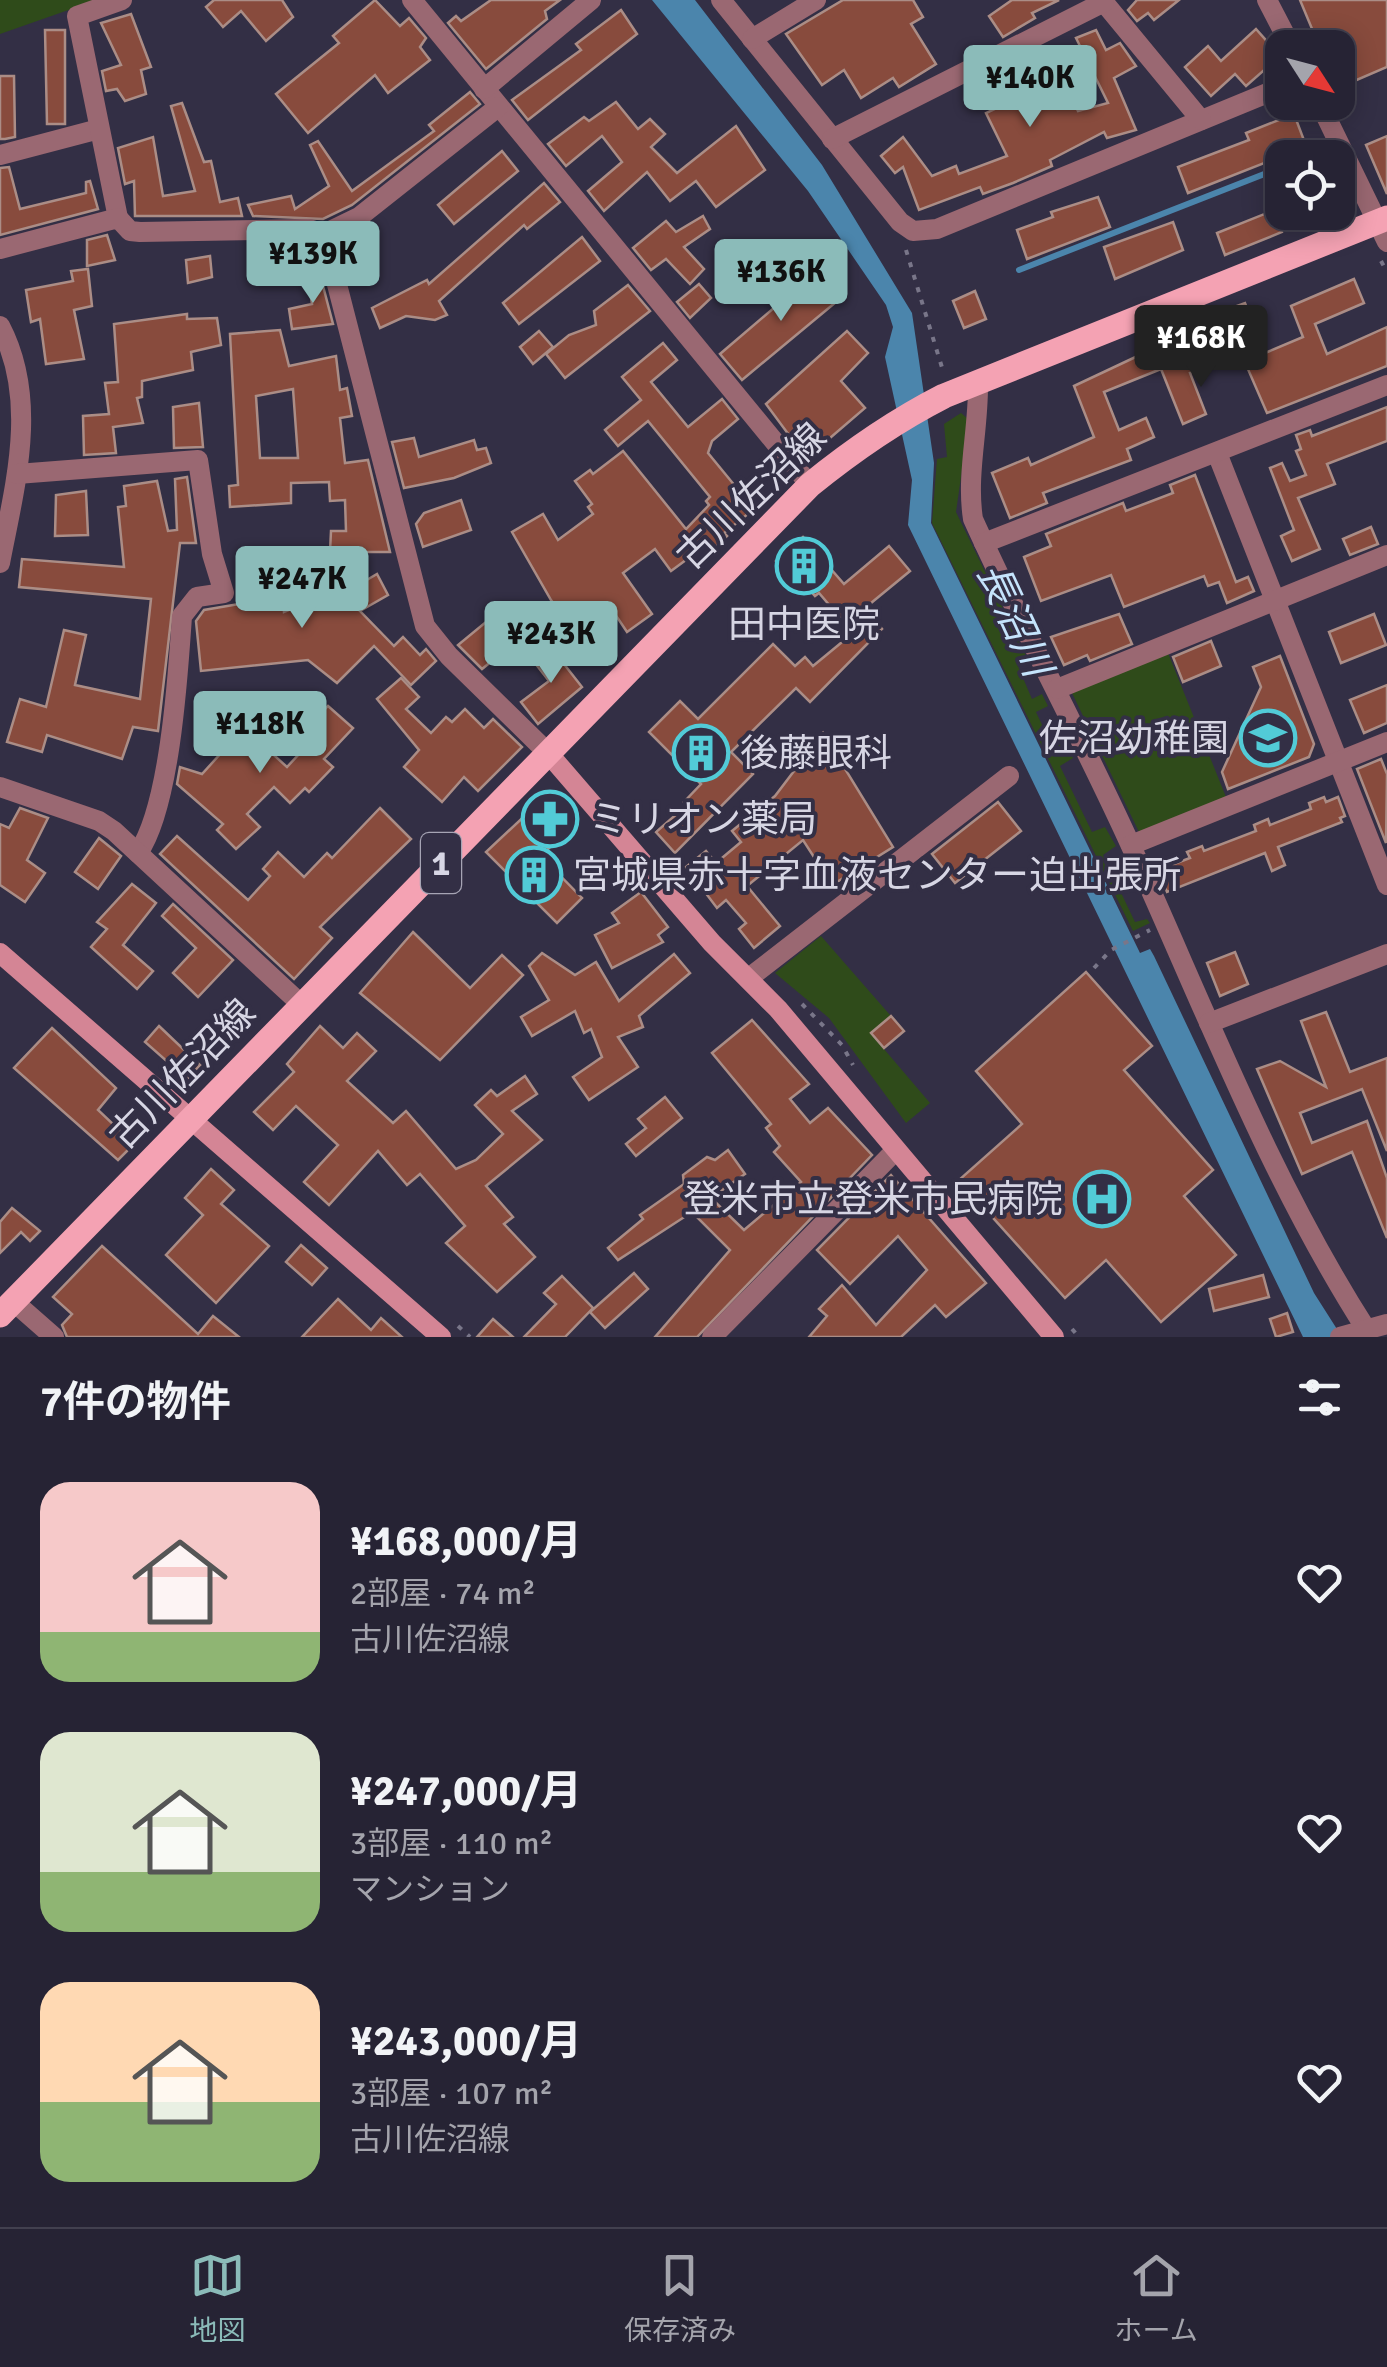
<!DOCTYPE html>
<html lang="ja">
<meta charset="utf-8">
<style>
body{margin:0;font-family:Signika,"Noto Sans JP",sans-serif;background:#322f40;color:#f1f3f6;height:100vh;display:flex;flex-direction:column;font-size:38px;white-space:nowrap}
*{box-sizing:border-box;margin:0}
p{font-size:32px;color:#a4a4ac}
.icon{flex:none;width:55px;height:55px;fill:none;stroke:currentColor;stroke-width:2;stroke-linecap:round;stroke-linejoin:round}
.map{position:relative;height:1337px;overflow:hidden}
.sheet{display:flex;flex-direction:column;background:#262334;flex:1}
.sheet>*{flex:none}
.needle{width:65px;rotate:126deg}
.fabs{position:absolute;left:1265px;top:30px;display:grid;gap:20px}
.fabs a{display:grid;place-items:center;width:90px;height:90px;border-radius:20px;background:#262334;box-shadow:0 5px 25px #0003,0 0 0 2px #42404f;font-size:50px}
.price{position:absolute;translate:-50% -85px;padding:0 22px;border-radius:10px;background:#8bbbb9;color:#111;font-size:32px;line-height:65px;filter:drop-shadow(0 2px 5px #0008)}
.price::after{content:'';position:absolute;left:50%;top:60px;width:30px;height:22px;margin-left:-15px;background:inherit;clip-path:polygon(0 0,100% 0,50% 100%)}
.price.active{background:#222;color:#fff}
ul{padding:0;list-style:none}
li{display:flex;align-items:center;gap:30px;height:250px;padding:0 40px}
li span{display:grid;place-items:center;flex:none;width:280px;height:200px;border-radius:30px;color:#555}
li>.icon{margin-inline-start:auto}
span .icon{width:120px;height:120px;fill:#fffc;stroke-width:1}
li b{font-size:42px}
h2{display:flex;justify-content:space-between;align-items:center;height:120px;padding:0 40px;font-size:42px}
.dock{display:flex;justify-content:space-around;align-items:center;height:140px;border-top:2px solid #42404f;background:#262334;font-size:28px;color:#a4a4ac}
.dock a{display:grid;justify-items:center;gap:5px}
.dock .active{color:#8bbbb9}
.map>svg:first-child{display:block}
.green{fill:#2f4b1a}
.water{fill:#4b85ac}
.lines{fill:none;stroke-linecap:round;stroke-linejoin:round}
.stream{stroke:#4b85ac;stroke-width:6}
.building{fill:#884b3d;stroke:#ab8d86;stroke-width:2.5;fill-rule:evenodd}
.path{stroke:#797689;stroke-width:4;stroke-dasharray:5 8;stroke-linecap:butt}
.street{stroke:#9a6872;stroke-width:20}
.secondary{stroke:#d48595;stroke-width:20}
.primary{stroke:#f4a2b3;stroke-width:25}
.labels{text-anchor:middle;stroke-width:8;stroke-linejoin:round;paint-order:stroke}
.shield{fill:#332f45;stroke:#a6a4b4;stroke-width:2.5}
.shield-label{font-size:35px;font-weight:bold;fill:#d7d6e4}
.street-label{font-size:38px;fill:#d7d6e4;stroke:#332f45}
.poi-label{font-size:38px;fill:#d7d6e4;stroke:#332f45;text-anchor:start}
.water-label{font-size:40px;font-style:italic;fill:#c5e4fc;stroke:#332f45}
</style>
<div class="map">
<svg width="1387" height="1337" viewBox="0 0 1387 1337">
<rect width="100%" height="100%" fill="#332f45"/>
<g class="green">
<polygon points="0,0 97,0 0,34"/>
<polygon points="961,413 967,418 968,428 956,512 1027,658 1017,664 1032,699 1042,694 1048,706 1036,712 1053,748 1066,742 1073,758 1060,766 1092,832 1105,827 1116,846 1103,855 1135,922 1147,919 1150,923 1133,931 932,523 937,459 947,457 944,424"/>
<polygon points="1168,653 1226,797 1139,832 1072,693"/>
<polygon points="821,936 904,1031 884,1049 930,1103 906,1123 829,1018 775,973"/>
</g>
<polygon class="water" points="652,0 695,0 822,165 912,313 934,463 931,523 1140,953 1150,949 1154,956 1314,1293 1342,1337 1303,1337 908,525 912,480 885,357 893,327 886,305 808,191"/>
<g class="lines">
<g class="stream">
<polyline points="1306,158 1320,158"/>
<polyline points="1019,270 1282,167"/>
</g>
</g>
<g class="building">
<polygon points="214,0 282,0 293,17 266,41 241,11 223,27 206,7"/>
<polygon points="375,0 400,26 409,18 426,38 420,47 430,60 388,93 375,75 308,133 276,94 339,43 333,36"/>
<polygon points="491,0 560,0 545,11 547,19 486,69 448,23 456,16 461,21"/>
<polygon points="843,0 913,0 923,17 911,24 936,64 899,87 893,78 861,98 844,70 822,85 786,34"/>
<polygon points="1012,0 1059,0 1032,13 1035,18 1003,37 989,16"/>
<polygon points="1137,0 1179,0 1154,20 1148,13 1137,21 1128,10"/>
<polygon points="1300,0 1387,0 1387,67 1338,88 1338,48 1320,48"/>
<polygon points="621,10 637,34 528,120 512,100 581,50 576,44"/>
<polygon points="131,14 151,67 141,70 146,94 125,101 117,89 106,91 102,71 121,65 101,23"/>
<polygon points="1256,29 1280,56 1246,86 1235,74 1211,96 1185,67 1208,46 1221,61"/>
<polygon points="45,30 65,30 65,124 47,124"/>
<polygon points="1096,30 1106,50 1120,43 1136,66 1114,78 1136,130 1107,138 1104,132 1050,160 1052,166 1013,183 983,194 980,187 919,210 903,167 895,173 881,156 903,137 932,176 956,166 959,174 1007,156 986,113 1012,101 1009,95 1058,71 1078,111 1108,103 1076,38"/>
<polygon points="0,76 14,76 15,137 5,139 0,139"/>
<polygon points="470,92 480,104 352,205 323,219 253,216 248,205 291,196 295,209 329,186 310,145 318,141 352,191 434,131 429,125"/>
<polygon points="616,102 638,129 650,119 665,134 651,147 677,173 736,126 765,170 716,207 696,181 670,201 647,172 604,211 588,191 622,162 602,136 566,166 548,144 584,117 589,121"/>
<polygon points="182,103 204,162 211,161 220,202 238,198 242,216 135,216 134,181 125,184 118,148 153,137 163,196 195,191 171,106"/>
<polygon points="1294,114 1305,143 1282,152 1282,232 1225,255 1217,233 1282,207 1264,163 1188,193 1178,167 1249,140 1246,133"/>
<polygon points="1387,136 1387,194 1366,145"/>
<polygon points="502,151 518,171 454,224 438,205"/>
<polygon points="9,167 20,209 86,193 86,182 90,181 98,209 0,235 0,168"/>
<polygon points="544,183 560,202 527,229 524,225 439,301 447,315 435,320 406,316 380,328 372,308 427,280 429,284"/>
<polygon points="1098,197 1110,227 1027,259 1017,230 1053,217 1051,212"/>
<polygon points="703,216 710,229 684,247 704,269 690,284 666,259 651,270 633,248 666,221 676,232"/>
<polygon points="1173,222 1183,250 1115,279 1104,247"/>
<polygon points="107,235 115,260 87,266 87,240"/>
<polygon points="582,237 600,261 519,324 503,303"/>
<polygon points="307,243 311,263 267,274 263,244"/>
<polygon points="210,256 212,277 188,283 186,260"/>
<polygon points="818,262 831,275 825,287 836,302 742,380 720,354 809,278 806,273"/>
<polygon points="318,267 333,324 292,329 289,309 312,304 307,272"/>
<polygon points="88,269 92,306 74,310 84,359 46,364 40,319 31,322 26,290 73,281 71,271"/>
<polygon points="1354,279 1364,303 1315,324 1327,354 1387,327 1387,366 1267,413 1241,353 1190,373 1206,414 1183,424 1161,369 1104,392 1119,430 1146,418 1154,437 1127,449 1131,460 1043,493 1047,503 1010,518 992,473 1028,458 1031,465 1094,437 1074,386 1161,345 1168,360 1203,346 1202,341 1228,331 1220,312 1245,303 1265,353 1303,337 1291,306"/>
<polygon points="699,284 711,298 690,318 677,302"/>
<polygon points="628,285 650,311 565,378 546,354 569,335 596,325 594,311"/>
<polygon points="975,291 986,319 964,328 953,301"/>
<polygon points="187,314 187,319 217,318 221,345 191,352 193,370 142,381 142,397 137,398 143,423 113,427 116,453 84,455 83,416 109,414 105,383 118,382 114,324"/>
<path d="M 280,330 L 289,366 L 336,356 L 340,390 L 347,388 L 352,416 L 340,418 L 345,463 L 368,460 L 390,552 L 330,552 L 331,531 L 346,531 L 345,500 L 330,501 L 329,482 L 291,483 L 291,503 L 230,507 L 229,486 L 238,485 L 230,334 ZM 293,389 L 298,458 L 260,458 L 256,396 Z"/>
<polygon points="539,331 553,347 533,364 520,347"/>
<polygon points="847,331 868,353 841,381 865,408 816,450 812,446 803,454 766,404"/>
<polygon points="663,343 677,360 651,382 688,427 722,399 738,419 712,441 708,453 754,509 724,533 727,536 714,549 709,543 671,571 655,549 623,573 652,614 627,632 617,617 582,642 551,600 512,532 543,514 558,540 593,514 588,507 592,504 575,481 590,470 593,474 623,451 686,529 709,505 706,501 710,497 648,421 618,446 605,430 641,400 622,377"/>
<polygon points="199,403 203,447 174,448 173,407"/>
<polygon points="1387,407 1387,441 1327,464 1335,484 1298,498 1320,549 1292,561 1281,536 1294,530 1270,468 1282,463 1290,481 1306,475 1296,451 1301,449 1296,435 1310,430 1312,436"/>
<polygon points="414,438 419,457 474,440 477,450 486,448 491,463 454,478 404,488 392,442"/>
<polygon points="1195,475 1236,582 1248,577 1254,591 1227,603 1219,582 1208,586 1204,576 1124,607 1111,575 1041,601 1024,557 1051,546 1046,534 1123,503 1126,511 1173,493 1170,485"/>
<polygon points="187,477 196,543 180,543 158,731 133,727 122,759 47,735 42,752 7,742 20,699 46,707 64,630 86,635 75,685 140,699 151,599 19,587 22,559 124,567 118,507 126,506 124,486 157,481 168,531 177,530 175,479"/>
<polygon points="86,491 88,535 55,536 56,495"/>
<polygon points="461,500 471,530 423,547 416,524 424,513"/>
<polygon points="1371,527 1378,544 1350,555 1343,539"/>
<polygon points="803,537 844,584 889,546 910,571 865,608 882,629 810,702 796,688 731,752 753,774 675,853 656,832 687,805 684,802 701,784 649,732 680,701 698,719 773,644 795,666 805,657 813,666 853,633 819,593 815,596 792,570 788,574 776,561"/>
<polygon points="266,553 271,600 283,598 284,612 322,597 320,590 339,582 343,594 377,574 388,595 360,611 394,646 403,637 420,655 426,649 436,661 411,685 374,646 337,683 308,660 201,671 196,621 204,610 251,602 246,555"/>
<polygon points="1119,614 1132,644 1090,661 1087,655 1064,665 1051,637"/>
<polygon points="1374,614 1386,645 1341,663 1329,632"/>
<polygon points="486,622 508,648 482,669 458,645"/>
<polygon points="1211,641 1221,666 1183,682 1173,657"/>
<polygon points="549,645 582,687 538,724 521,702 549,681 531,658"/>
<polygon points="1280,656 1314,744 1309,757 1228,789 1222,772 1261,687 1253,667"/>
<polygon points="401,678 419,697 406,709 431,733 446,717 452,722 465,709 484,728 493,719 522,747 478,791 464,777 442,802 404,767 419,750 377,699"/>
<polygon points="1387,685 1387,723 1364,733 1350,700"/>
<polygon points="328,706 353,728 324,759 333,767 309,792 305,788 290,803 274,787 247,814 260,827 236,849 217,830 223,824 177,784 180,767 202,774 244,728 287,767 314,738 305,730"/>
<polygon points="823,733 893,847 832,885 803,840 747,886 780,926 754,948 739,929 746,923 726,900 717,908 686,867 706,851 716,863 741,842 732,831 775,796"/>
<polygon points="1381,759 1387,774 1386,843 1357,769"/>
<polygon points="547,795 574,823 541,856 582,898 557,923 486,852"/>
<polygon points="1324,797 1326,802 1338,797 1345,816 1340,818 1342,822 1278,847 1285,865 1272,871 1265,853 1167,892 1161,877 1173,871 1171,865 1190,858 1187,852 1202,846 1204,851 1256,831 1254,825 1268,819 1270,825 1311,809 1309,803"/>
<polygon points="998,802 1021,831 955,883 932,854"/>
<polygon points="20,808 48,818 27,860 45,873 25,902 0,885 0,824 9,828"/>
<polygon points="380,808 411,839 320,927 332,938 294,979 160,854 177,836 248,900 270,876 263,869 278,852 304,877 327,853 332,858"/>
<polygon points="99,838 121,856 98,889 75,872"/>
<polygon points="132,884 156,903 123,945 153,971 137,989 91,947 107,929 97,922"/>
<polygon points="641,892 668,927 658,935 663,942 612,968 595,935 619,923 612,913"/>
<polygon points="173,904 233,960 198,997 173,973 196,948 162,916"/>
<polygon points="413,932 470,988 502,955 523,975 440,1060 360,993"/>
<polygon points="1235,952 1248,984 1220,996 1207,963"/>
<polygon points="542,953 575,975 596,962 619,1001 674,954 690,973 639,1016 643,1027 618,1037 638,1067 589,1100 573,1077 602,1057 591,1029 584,1033 575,1011 532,1036 521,1017 549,1000 529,966"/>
<polygon points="1086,972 1152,1046 1124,1070 1213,1170 1184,1196 1236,1255 1161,1322 1106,1260 1065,1298 959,1180 1022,1124 976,1071"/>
<polygon points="1326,1012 1350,1072 1387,1058 1387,1151 1362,1089 1300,1113 1312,1143 1367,1121 1387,1178 1387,1238 1352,1152 1302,1174 1257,1069 1280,1061 1326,1087 1301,1021"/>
<polygon points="891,1016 904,1031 884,1048 871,1033"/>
<polygon points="752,1020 809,1084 790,1099 810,1123 828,1108 872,1155 697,1337 655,1337 730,1250 692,1212 618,1260 608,1248 643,1219 640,1215 684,1184 683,1175 707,1157 715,1160 728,1150 745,1174 711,1198 744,1230 801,1182 774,1152 780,1146 766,1128 771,1124 712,1053"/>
<polygon points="159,1026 200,1065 187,1079 145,1042"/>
<polygon points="320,1026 343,1048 357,1033 376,1051 347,1081 393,1123 406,1111 456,1169 476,1160 503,1134 475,1105 491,1090 497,1096 525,1076 537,1094 512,1111 542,1140 486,1186 513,1217 504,1224 535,1257 497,1292 446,1243 465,1226 420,1174 407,1185 378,1151 329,1205 304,1182 338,1145 296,1106 273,1130 254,1112 294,1072 287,1064"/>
<polygon points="52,1028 116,1088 98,1110 134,1144 118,1160 14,1068"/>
<polygon points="665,1097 682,1118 636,1156 626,1144 646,1128 638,1119"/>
<polygon points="211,1169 234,1190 221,1204 269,1246 216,1303 166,1255 203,1215 185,1198"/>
<polygon points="891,1175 986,1283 946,1317 935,1305 901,1337 809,1337 827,1316 819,1309 842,1285 876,1325 927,1270 898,1236 850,1284 817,1250"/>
<polygon points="12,1208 40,1231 30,1241 21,1232 0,1253 0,1222"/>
<polygon points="301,1245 327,1268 312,1285 286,1262"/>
<polygon points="102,1246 198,1334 213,1316 239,1337 67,1337 62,1325 72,1314 53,1297"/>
<polygon points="634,1273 648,1289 605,1328 590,1312"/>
<polygon points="1263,1275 1269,1297 1214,1311 1209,1289"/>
<polygon points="562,1276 593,1308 565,1337 524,1337 556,1304 544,1293"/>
<polygon points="338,1299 371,1330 381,1318 402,1337 302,1337"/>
<polygon points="1287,1313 1293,1332 1276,1337 1270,1319"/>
<polygon points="493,1319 513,1337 477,1337"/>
</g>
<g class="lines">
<g class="path">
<polyline points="906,250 944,374"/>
<polyline points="1381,261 1387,272"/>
<polyline points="1094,968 1111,950 1150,930"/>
<polyline points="802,1004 842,1045 853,1065"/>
<polyline points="458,1326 470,1337"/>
<polyline points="1072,1329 1079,1337"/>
</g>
<g class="street">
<polyline points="412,0 810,485"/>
<polyline points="721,0 900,222 913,231 937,229 1282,87"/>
<polyline points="1102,0 1201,120"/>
<polyline points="1267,0 1292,48"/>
<polyline points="752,39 816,0"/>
<polyline points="484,89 591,0"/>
<polyline points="1319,102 1387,242"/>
<polyline points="832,139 1104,2"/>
<polyline points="0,155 99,129"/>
<polyline points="118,218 77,16 122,0"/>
<polyline points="324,234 425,626 449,656 548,753"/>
<polyline points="0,249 118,218 130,231 140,232 309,229 324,234 359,217 498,107"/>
<path d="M 0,326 C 39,400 15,485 0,563"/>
<path d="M 978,382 C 979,428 966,474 973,519 C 1023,630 1081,736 1131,846 C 1205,1009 1270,1179 1366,1329"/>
<polyline points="1217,453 1387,885"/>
<path d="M 17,474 L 198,460 L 212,554 L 224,593 L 197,597 L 182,616 C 178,675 170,807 138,853"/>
<polyline points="984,543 1387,385"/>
<polyline points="1057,689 1387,555"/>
<polyline points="0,787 99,821 114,831 302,1005"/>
<polyline points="1131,845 1387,742"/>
<polyline points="749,978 1009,776"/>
<polyline points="1209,1023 1387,954"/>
<polyline points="13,1301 54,1337"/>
<polyline points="712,1337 894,1152"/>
<polyline points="1340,1337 1387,1324"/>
</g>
<g class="secondary">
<polyline points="548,753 712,943 778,1009 1054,1337"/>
<polyline points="0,953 441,1337"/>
</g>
<path class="primary" d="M 0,1315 L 810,485 C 853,450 895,421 944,396 L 1387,218"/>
</g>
<defs>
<g id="building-ring" transform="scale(2.875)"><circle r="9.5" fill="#332f45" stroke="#52cbd7" stroke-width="1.5"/><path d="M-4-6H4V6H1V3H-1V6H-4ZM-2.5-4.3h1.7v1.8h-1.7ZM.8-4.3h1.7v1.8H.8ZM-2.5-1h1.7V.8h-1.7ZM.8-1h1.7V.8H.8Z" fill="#52cbd7"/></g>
<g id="school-ring" transform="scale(2.875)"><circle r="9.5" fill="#332f45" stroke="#52cbd7" stroke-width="1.5"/><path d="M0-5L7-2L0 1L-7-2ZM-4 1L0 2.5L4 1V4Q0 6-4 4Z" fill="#52cbd7"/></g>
<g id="pharmacy-ring" transform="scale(2.875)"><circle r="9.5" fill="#332f45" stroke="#52cbd7" stroke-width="1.5"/><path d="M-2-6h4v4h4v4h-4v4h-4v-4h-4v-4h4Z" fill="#52cbd7"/></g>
<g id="hospital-ring" transform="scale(2.875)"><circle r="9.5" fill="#332f45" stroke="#52cbd7" stroke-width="1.5"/><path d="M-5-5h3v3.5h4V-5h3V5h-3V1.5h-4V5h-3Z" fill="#52cbd7"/></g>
</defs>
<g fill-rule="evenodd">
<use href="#building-ring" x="804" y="566"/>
<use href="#school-ring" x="1268" y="738"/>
<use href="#building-ring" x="701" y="753"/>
<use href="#pharmacy-ring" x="550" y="819"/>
<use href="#building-ring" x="534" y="875"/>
<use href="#hospital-ring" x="1102" y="1199"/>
</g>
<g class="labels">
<rect class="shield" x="421" y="833" width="40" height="60" rx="8"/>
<g class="shield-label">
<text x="441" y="875">1</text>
</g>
<g class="street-label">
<text transform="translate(751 496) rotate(-44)" y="13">古川佐沼線</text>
<text transform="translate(182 1074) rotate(-46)" y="13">古川佐沼線</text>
</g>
<g class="poi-label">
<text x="804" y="637" text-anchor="middle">田中医院</text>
<text x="1229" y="751" text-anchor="end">佐沼幼稚園</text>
<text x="740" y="766">後藤眼科</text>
<text x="589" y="832">ミリオン薬局</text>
<text x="573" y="888">宮城県赤十字血液センター迫出張所</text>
<text x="1063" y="1212" text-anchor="end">登米市立登米市民病院</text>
</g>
<g class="water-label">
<text transform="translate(1015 619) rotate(65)" y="14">長沼川</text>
</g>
</g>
</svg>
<div class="fabs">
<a><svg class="needle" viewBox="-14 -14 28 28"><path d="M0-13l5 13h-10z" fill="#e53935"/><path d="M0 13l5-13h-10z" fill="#a4a4ac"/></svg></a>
<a><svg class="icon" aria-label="locate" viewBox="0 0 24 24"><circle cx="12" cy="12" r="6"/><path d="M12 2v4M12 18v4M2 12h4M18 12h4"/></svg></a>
</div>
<b class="price" style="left:1030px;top:130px">¥140K</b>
<b class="price" style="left:313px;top:306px">¥139K</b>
<b class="price" style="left:781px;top:324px">¥136K</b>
<b class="price active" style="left:1201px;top:390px">¥168K</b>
<b class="price" style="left:302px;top:631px">¥247K</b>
<b class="price" style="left:551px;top:686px">¥243K</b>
<b class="price" style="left:260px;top:776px">¥118K</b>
</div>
<section class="sheet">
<h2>7件の物件<svg class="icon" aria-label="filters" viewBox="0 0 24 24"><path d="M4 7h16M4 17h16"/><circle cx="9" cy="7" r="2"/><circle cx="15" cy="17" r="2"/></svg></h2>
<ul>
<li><span style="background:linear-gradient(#f6c9c9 75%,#8fb573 0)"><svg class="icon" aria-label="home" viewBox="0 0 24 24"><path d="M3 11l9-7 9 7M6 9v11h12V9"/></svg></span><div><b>¥168,000/月</b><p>2部屋 · 74 m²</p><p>古川佐沼線</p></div><svg class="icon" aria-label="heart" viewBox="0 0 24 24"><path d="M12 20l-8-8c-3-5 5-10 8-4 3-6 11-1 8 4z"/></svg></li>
<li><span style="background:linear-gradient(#dfe7d0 70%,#8fb573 0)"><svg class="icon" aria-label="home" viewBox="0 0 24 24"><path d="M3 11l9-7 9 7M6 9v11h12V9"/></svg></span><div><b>¥247,000/月</b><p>3部屋 · 110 m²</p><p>マンション</p></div><svg class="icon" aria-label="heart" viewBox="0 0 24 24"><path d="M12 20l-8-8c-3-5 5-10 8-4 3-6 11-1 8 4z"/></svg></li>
<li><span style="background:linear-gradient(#ffd9b3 60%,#8fb573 0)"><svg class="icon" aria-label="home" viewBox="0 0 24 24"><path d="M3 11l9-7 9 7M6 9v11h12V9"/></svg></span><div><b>¥243,000/月</b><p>3部屋 · 107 m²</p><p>古川佐沼線</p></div><svg class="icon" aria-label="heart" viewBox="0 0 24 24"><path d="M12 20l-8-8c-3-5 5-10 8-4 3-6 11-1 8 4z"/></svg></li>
</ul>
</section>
<nav class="dock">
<a class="active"><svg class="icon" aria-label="map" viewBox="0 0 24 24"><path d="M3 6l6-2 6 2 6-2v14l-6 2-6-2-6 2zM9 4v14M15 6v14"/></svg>地図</a>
<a><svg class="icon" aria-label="saved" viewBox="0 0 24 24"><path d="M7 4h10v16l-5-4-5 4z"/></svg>保存済み</a>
<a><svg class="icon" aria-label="home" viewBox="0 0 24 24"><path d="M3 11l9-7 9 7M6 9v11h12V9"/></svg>ホーム</a>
</nav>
